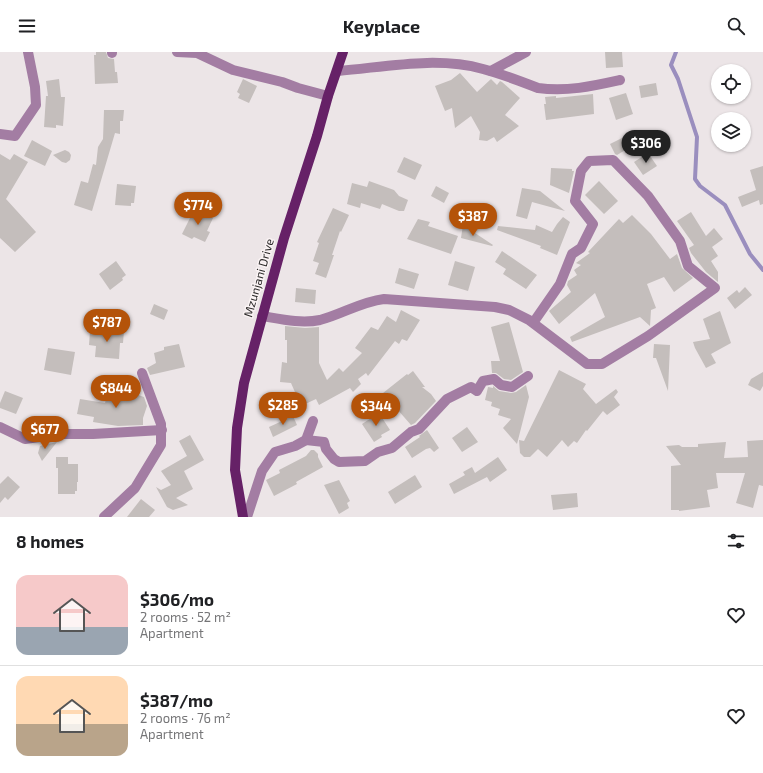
<!DOCTYPE html>
<meta charset="utf-8">
<style>
body{margin:0;font-family:"Exo 2",sans-serif;background:#f6f6f6;color:#202124;height:100vh;display:flex;flex-direction:column;font-size:15px;white-space:nowrap}
*{box-sizing:border-box;margin:0}
p{font-size:13px;color:#757577}
.icon{flex:none;width:22px;height:22px;fill:none;stroke:currentColor;stroke-width:2;stroke-linecap:round;stroke-linejoin:round}
.map{position:relative;height:465px;overflow:hidden}
.drawer{display:flex;flex-direction:column;background:#fff;flex:1}
.drawer>*{flex:none}
.tools{position:absolute;left:711px;top:12px;display:grid;gap:8px}
.tools a{display:grid;place-items:center;width:40px;height:40px;border-radius:50%;background:#fff;box-shadow:0 1px 3px #0004;font-size:20px}
.price{position:absolute;translate:-50% -34px;padding:0 9px;border-radius:14px;background:#b45309;color:#fff;font-size:13px;line-height:26px;filter:drop-shadow(0 1px 2px #0008)}
.price::after{content:'';position:absolute;left:50%;top:24px;width:12px;height:9px;margin-left:-6px;background:inherit;clip-path:polygon(0 0,100% 0,50% 100%)}
.price.on{background:#222;color:#fff}
ul{padding:0;list-style:none}
li{display:flex;align-items:center;gap:12px;height:100px;padding:0 16px}
li+li{border-top:1px solid #e0e0e0}
li span{display:grid;place-items:center;flex:none;width:112px;height:80px;border-radius:12px;color:#555}
li>.icon{margin-inline-start:auto}
span .icon{width:48px;height:48px;fill:#fffc;stroke-width:1}
li b{font-size:17px}
h2{display:flex;justify-content:space-between;align-items:center;height:48px;padding:0 16px;font-size:17px}
header{display:flex;justify-content:space-between;align-items:center;height:52px;padding:0 16px;background:#fff;font-size:18px;font-weight:700}
.map>svg:first-child{display:block}
.lines{fill:none;stroke-linecap:round;stroke-linejoin:round}
.stream{stroke:#9a8ebe;stroke-width:4}
.building{fill:#c4bebc}
.minor{stroke:#a37da3;stroke-width:10}
.major{stroke:#662167;stroke-width:10}
.labels{text-anchor:middle;stroke-width:3;stroke-linejoin:round;paint-order:stroke}
.street-label{font-size:12px;fill:#2d2b2b;stroke:#faf3f4}
</style>
<header><svg class="icon" aria-label="menu" viewBox="0 0 24 24"><path d="M4 6h16M4 12h16M4 18h16"/></svg>Keyplace<svg class="icon" aria-label="search" viewBox="0 0 24 24"><circle cx="10" cy="10" r="6"/><path d="M15 15l6 6"/></svg></header>
<div class="map">
<svg width="763" height="465" viewBox="0 0 763 465">
<rect width="100%" height="100%" fill="#ece5e7"/>
<g class="lines">
<polyline class="stream" points="676,0 671,13 678,27 697,85 695,127 700,134 725,153 750,202 763,218"/>
</g>
<g class="building">
<polygon points="96,0 106,0 108,6 114,7 115,20 117,20 118,31 95,32 94,3 96,3"/>
<polygon points="605,0 622,0 623,15 606,16"/>
<polygon points="460,21 477,40 491,27 497,33 500,29 502,30 520,46 505,63 519,74 497,90 494,85 487,89 479,88 480,80 471,64 455,76 452,56 445,59 435,34 451,28"/>
<polygon points="59,27 61,45 65,45 63,74 56,73 56,76 44,75 46,44 48,44 46,29"/>
<polygon points="243,27 257,34 249,51 238,46 240,42 237,40"/>
<polygon points="656,31 658,43 641,46 639,34"/>
<polygon points="626,41 633,62 616,68 609,46"/>
<polygon points="593,42 594,62 546,68 544,52 546,52 545,45 556,44 556,46"/>
<polygon points="104,58 124,58 123,69 120,69 120,82 115,81 92,159 74,153 81,129 88,131 93,112 96,113 98,95 103,87"/>
<polygon points="626,84 632,94 617,103 615,102 610,92"/>
<polygon points="32,88 52,99 45,114 24,104"/>
<polygon points="65,98 69,100 71,103 70,108 66,111 62,110 53,103"/>
<polygon points="648,101 657,114 643,123 634,110"/>
<polygon points="0,102 10,108 14,102 28,110 6,147 36,180 15,200 0,186"/>
<polygon points="404,105 422,113 415,128 397,120"/>
<polygon points="763,114 763,152 760,153 759,148 742,155 738,145 756,138 750,118"/>
<polygon points="551,116 572,117 572,119 574,119 569,141 550,133"/>
<polygon points="369,129 394,138 399,144 408,148 404,159 399,159 382,152 380,157 361,151 360,156 347,152 352,131 367,135"/>
<polygon points="599,129 618,149 604,162 585,143"/>
<polygon points="117,132 136,134 134,151 131,151 131,154 115,153"/>
<polygon points="436,134 449,141 444,151 431,144"/>
<polygon points="522,136 540,139 565,159 532,150 527,167 516,164"/>
<polygon points="195,156 213,166 207,179 210,180 205,190 194,185 192,187 182,182"/>
<polygon points="333,156 349,163 341,180 340,179 332,203 334,203 326,226 315,222 319,211 313,209 319,191 317,190"/>
<polygon points="691,160 706,184 714,176 723,187 712,195 718,204 711,209 718,220 718,230 706,220 691,201 689,196 694,193 677,169"/>
<polygon points="632,163 651,182 670,207 677,202 682,216 693,226 674,240 664,225 647,232 656,256 651,258 650,274 640,265 572,290 570,285 605,265 595,241 559,272 549,259 571,240 567,233 568,229 577,223 574,218 581,213 576,211 590,201 588,200 619,167 623,171"/>
<polygon points="563,165 570,170 557,203 540,196 541,194 497,178 498,174 535,178 536,173 552,180 557,172"/>
<polygon points="418,167 430,170 428,174 458,184 451,202 407,187"/>
<polygon points="463,173 493,193 492,194 461,186"/>
<polygon points="502,199 537,223 526,237 503,222 506,217 495,210"/>
<polygon points="116,209 126,223 122,226 123,228 110,238 99,222"/>
<polygon points="455,209 475,215 468,239 448,233"/>
<polygon points="399,216 419,222 414,237 395,231"/>
<polygon points="745,235 752,243 735,257 727,246 737,238 739,241"/>
<polygon points="296,236 316,238 315,252 295,250"/>
<polygon points="154,252 168,258 164,268 150,262"/>
<polygon points="401,258 420,268 407,289 402,287 399,292 395,289 368,324 366,321 358,327 361,332 353,340 350,336 319,353 316,347 301,354 291,331 280,330 282,310 287,311 287,288 285,288 285,274 305,276 319,275 319,311 327,328 339,316 343,320 362,301 355,296 371,275 378,278 387,264 396,270"/>
<polygon points="720,259 731,291 711,302 716,311 706,316 695,296 693,290 710,287 703,267"/>
<polygon points="509,270 523,320 511,328 504,327 496,321 492,321 491,309 500,309 491,275"/>
<polygon points="102,277 124,279 123,291 120,291 119,307 95,305 96,294 89,293 90,279 101,280"/>
<polygon points="179,292 185,315 150,323 147,316 156,311 154,301 164,298 164,295"/>
<polygon points="654,292 670,293 668,339 656,306 653,306"/>
<polygon points="48,296 75,300 71,323 44,318"/>
<polygon points="559,318 586,332 583,337 596,352 616,337 618,340 614,345 620,353 607,363 603,359 587,379 586,378 577,391 574,389 568,395 562,388 547,405 538,397 530,405 524,405 520,401 519,388 524,389"/>
<polygon points="413,319 425,335 422,335 431,342 436,349 415,371 411,373 383,341 407,322 408,323"/>
<polygon points="763,320 763,334 760,339 748,333 751,327"/>
<polygon points="526,333 529,345 517,392 503,376 511,367 498,363 500,357 491,354 492,350 485,348 488,335 493,336 493,334 499,339 511,341 516,340"/>
<polygon points="121,337 144,345 147,354 143,366 143,373 118,374 93,370 94,365 77,362 80,347 105,351 108,340 117,342"/>
<polygon points="5,339 23,346 16,362 0,356 0,351"/>
<polygon points="379,361 390,378 381,383 382,385 374,390 362,372"/>
<polygon points="293,364 297,373 273,385 269,375"/>
<polygon points="467,375 478,390 462,400 452,386"/>
<polygon points="427,378 439,396 434,400 430,396 426,397 412,406 405,395 420,385 419,384"/>
<polygon points="190,383 204,408 184,419 193,437 176,446 188,453 173,458 167,455 156,435 161,438 171,433 161,419 187,404 179,389"/>
<polygon points="763,388 763,434 759,433 753,456 736,451 745,421 716,421 718,436 707,438 710,455 679,459 679,458 671,458 671,414 681,413 666,394 679,393 682,395 698,395 698,392 726,390 724,406 748,405 747,389"/>
<polygon points="57,390 42,409 38,401 40,394"/>
<polygon points="311,398 314,398 318,402 318,405 323,415 296,430 297,432 274,444 266,428 280,421 279,418 306,404"/>
<polygon points="56,405 68,405 68,412 78,412 78,430 77,430 77,439 75,439 75,442 58,442 58,416 56,416"/>
<polygon points="498,405 507,418 490,430 487,425 454,442 449,432 465,423 463,420 472,415 475,421"/>
<polygon points="415,423 422,435 395,452 388,440"/>
<polygon points="8,424 20,435 8,448 5,445 0,451 0,432"/>
<polygon points="339,428 350,449 347,451 349,456 339,462 324,433"/>
<polygon points="577,441 578,455 553,458 551,443"/>
<polygon points="141,447 155,458 149,465 127,465"/>
</g>
<g class="lines">
<g class="minor">
<polyline points="177,0 197,1 233,18 282,30 298,36 328,44"/>
<polyline points="112,1 112,0"/>
<path d="M 338,19 C 386,15 436,4 483,17 C 502,22 520,29 538,36 C 567,40 593,34 620,28"/>
<polyline points="491,19 526,0"/>
<polyline points="0,82 15,84 36,53 35,35 28,0"/>
<path d="M 262,264 C 280,267 301,272 320,268 C 343,262 360,250 384,247 L 495,255 L 509,258 L 529,268 L 587,312 L 602,312 L 648,284 L 715,236 L 688,214 L 680,189 L 648,144 L 613,108 L 589,109 L 581,119 L 575,149 L 593,172 L 581,196 L 572,202 L 560,232 L 533,271"/>
<polyline points="0,375 25,387 60,382 93,382 162,378"/>
<polyline points="306,388 324,390 326,397 334,407 339,410 365,409 378,400 392,396 411,380 419,377 447,347 471,335 477,339 483,329 494,327 501,333 512,335 528,324"/>
<polyline points="104,465 135,436 161,393 161,372 142,321"/>
<polyline points="247,465 262,419 275,400 295,394 306,388 313,369"/>
</g>
<polyline class="major" points="243,465 235,418 237,376 244,331 284,186 317,84 328,44 343,0"/>
</g>
<g class="labels">
<g class="street-label">
<text transform="translate(259 226) rotate(-74)" y="4">Mzunjani Drive</text>
</g>
</g>
</svg>
<div class="tools">
<a><svg class="icon" aria-label="locate" viewBox="0 0 24 24"><circle cx="12" cy="12" r="6"/><path d="M12 2v4M12 18v4M2 12h4M18 12h4"/></svg></a>
<a><svg class="icon" aria-label="layers" viewBox="0 0 24 24"><path d="M12 4l9 5-9 5-9-5zM3 14l9 5 9-5"/></svg></a>
</div>
<b class="price on" style="left:646px;top:112px">$306</b>
<b class="price" style="left:198px;top:174px">$774</b>
<b class="price" style="left:473px;top:185px">$387</b>
<b class="price" style="left:107px;top:291px">$787</b>
<b class="price" style="left:116px;top:357px">$844</b>
<b class="price" style="left:283px;top:374px">$285</b>
<b class="price" style="left:376px;top:375px">$344</b>
<b class="price" style="left:45px;top:398px">$677</b>
</div>
<section class="drawer">
<h2>8 homes<svg class="icon" aria-label="filters" viewBox="0 0 24 24"><path d="M4 7h16M4 17h16"/><circle cx="9" cy="7" r="2"/><circle cx="15" cy="17" r="2"/></svg></h2>
<ul>
<li><span style="background:linear-gradient(#f6c9c9 65%,#9aa5b1 0)"><svg class="icon" aria-label="home" viewBox="0 0 24 24"><path d="M3 11l9-7 9 7M6 9v11h12V9"/></svg></span><div><b>$306/mo</b><p>2 rooms · 52 m²</p><p>Apartment</p></div><svg class="icon" aria-label="heart" viewBox="0 0 24 24"><path d="M12 20l-8-8c-3-5 5-10 8-4 3-6 11-1 8 4z"/></svg></li>
<li><span style="background:linear-gradient(#ffd9b3 60%,#b9a48a 0)"><svg class="icon" aria-label="home" viewBox="0 0 24 24"><path d="M3 11l9-7 9 7M6 9v11h12V9"/></svg></span><div><b>$387/mo</b><p>2 rooms · 76 m²</p><p>Apartment</p></div><svg class="icon" aria-label="heart" viewBox="0 0 24 24"><path d="M12 20l-8-8c-3-5 5-10 8-4 3-6 11-1 8 4z"/></svg></li>
</ul>
</section>
